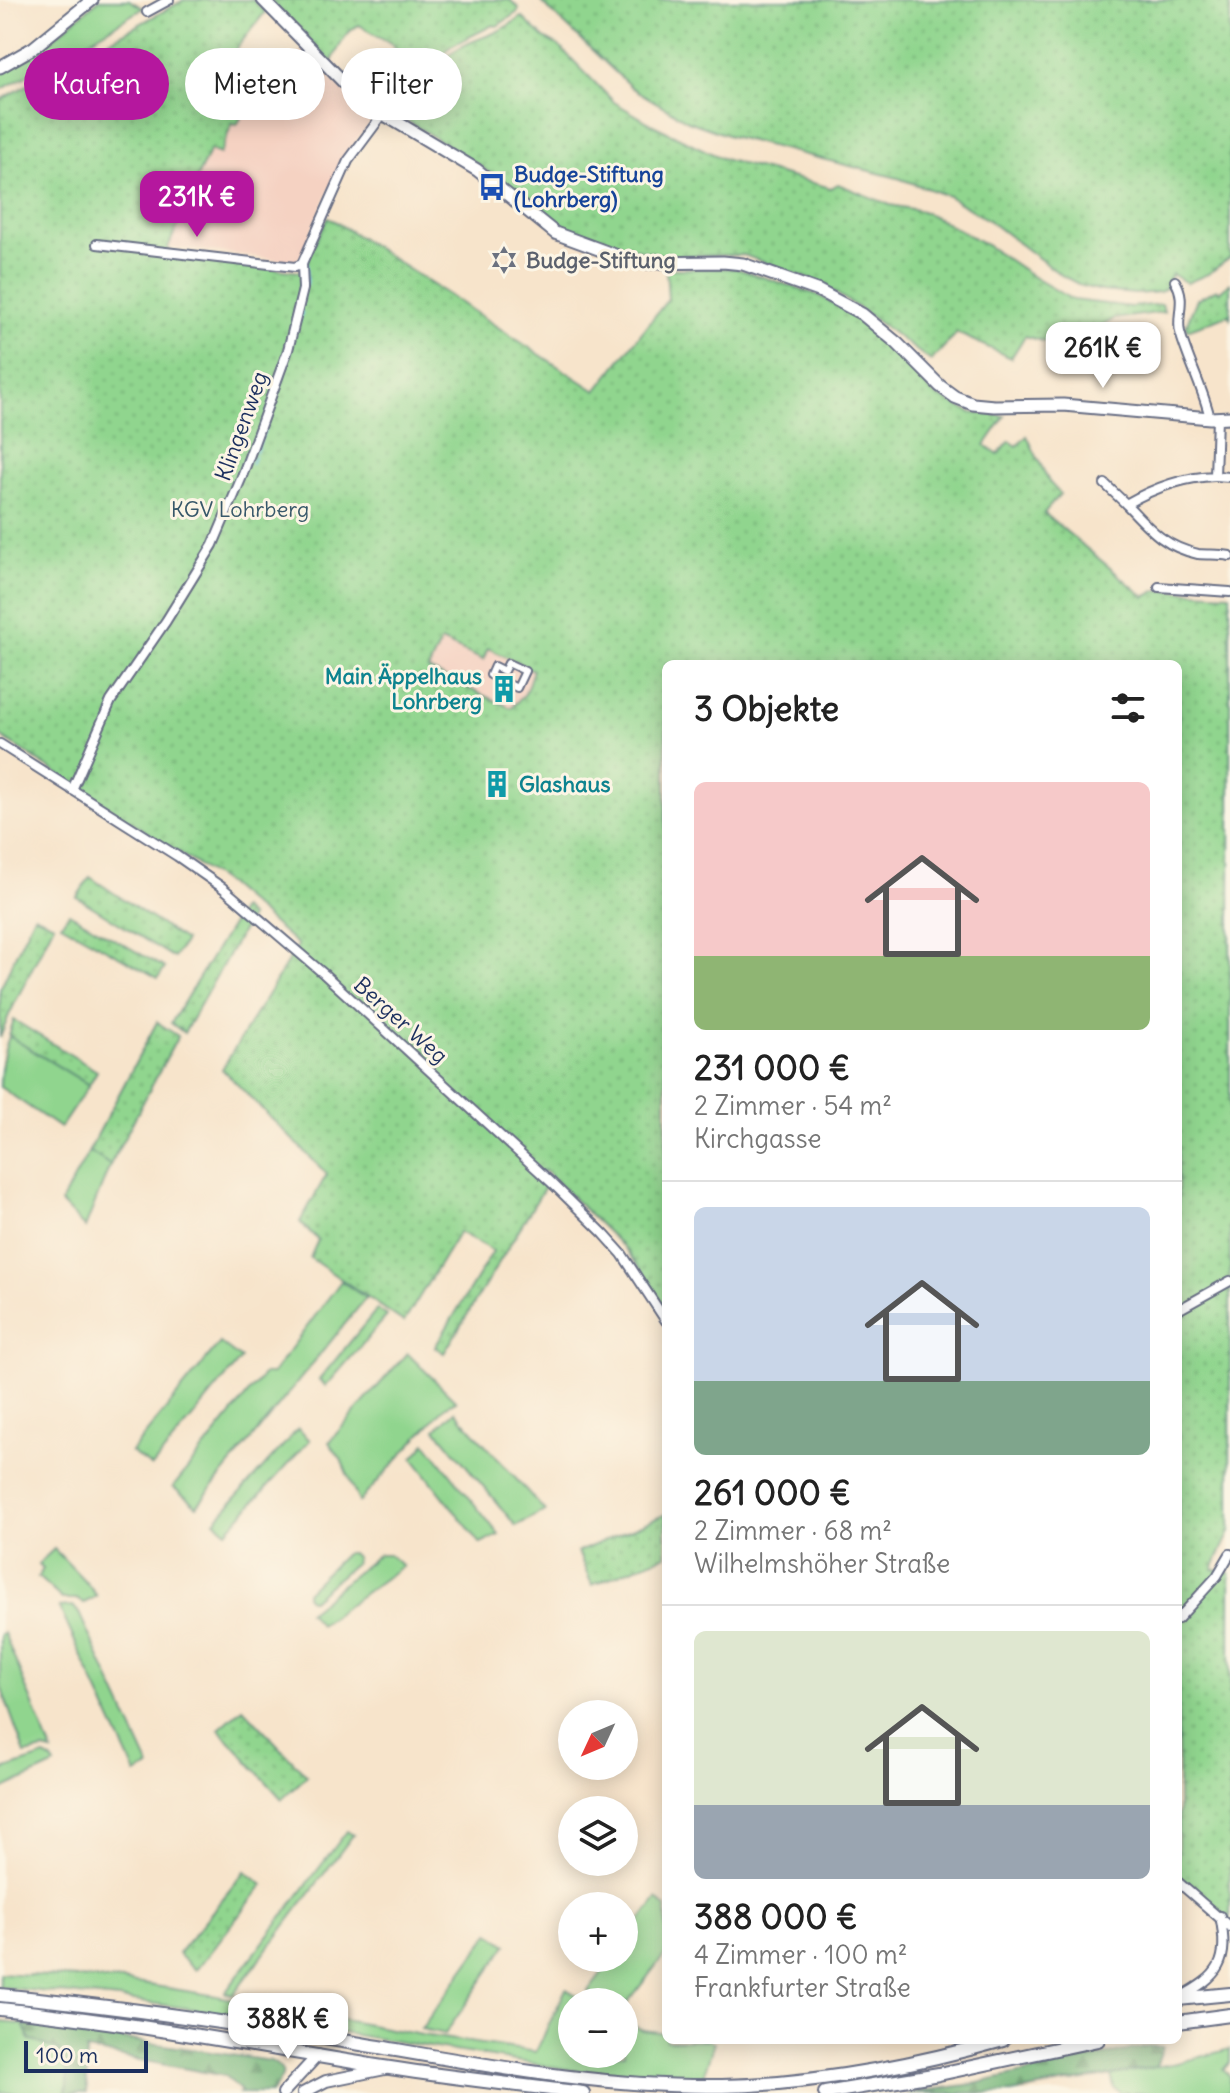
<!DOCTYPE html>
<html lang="de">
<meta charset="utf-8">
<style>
body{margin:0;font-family:Delius,sans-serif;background:#f6f6f6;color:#222;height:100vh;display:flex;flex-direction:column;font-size:30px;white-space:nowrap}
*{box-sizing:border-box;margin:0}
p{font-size:26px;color:#767676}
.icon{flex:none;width:44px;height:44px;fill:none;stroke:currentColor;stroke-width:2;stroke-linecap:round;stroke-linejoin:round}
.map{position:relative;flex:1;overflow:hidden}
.side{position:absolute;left:662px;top:660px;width:520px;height:1384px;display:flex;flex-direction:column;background:#fff;border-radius:12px;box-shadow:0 4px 20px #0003}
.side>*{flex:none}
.top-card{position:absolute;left:24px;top:48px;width:518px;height:72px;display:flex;gap:16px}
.needle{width:52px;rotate:226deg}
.fabs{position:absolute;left:558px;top:1700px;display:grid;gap:16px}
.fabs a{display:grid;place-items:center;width:80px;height:80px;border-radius:50%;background:#fff;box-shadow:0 4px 20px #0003;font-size:40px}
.scale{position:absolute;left:24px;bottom:20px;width:124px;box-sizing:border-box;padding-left:8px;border:4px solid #1b2f5e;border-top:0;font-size:22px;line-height:28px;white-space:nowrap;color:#1b2f5e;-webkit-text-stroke:6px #fcf5e5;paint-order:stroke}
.price{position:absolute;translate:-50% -68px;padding:0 18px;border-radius:16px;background:#fff;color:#222;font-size:26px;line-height:52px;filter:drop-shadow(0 2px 4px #0008)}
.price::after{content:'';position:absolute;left:50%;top:48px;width:24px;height:18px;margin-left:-12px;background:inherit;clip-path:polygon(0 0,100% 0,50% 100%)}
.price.current{background:#b5179e;color:#fff}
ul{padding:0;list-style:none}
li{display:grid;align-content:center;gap:16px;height:424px;padding:0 32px}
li+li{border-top:2px solid #e0e0e0}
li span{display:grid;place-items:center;height:248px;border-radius:12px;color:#555}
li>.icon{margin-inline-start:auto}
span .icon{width:144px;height:144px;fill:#fffc;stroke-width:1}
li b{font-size:34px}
h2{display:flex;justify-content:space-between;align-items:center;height:96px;padding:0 32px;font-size:34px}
.tag{padding:0 28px;border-radius:36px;background:#fff;box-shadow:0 4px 20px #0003;font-size:28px;line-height:72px}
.tag.current{background:#b5179e;color:#fff}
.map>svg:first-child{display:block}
.built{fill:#f5d2c2}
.grass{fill:#90d58e;stroke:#568276;stroke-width:2}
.forest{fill:url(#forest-firs);stroke:#48726c;stroke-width:2}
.park{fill:url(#park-dots);stroke:#568276;stroke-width:2;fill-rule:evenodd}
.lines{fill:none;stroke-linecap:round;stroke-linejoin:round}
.stream{stroke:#6dbfe8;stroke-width:2}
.pedestrian-casing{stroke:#686e84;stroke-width:10}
.minor-casing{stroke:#686e84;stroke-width:12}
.tertiary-casing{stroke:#686e84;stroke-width:14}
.secondary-casing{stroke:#686e84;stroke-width:15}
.primary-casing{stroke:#686e84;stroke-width:16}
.pedestrian{stroke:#fff;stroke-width:6}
.minor{stroke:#fff;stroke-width:8}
.tertiary{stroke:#fff;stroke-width:10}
.secondary{stroke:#fff;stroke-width:11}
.primary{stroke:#fff;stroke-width:12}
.labels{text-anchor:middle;stroke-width:6;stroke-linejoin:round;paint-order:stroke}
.transit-label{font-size:22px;font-weight:bold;fill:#164399;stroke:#fcf5e5;text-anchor:start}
.worship-label{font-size:22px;font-weight:bold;fill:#5b616d;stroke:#fcf5e5;text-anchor:start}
.street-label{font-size:22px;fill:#1b2f5e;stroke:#fcf5e5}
.park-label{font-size:22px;fill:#38586a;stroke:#fcf5e5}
.culture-label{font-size:22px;font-weight:bold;fill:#0d838f;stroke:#fcf5e5;text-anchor:end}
</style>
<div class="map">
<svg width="1230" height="2093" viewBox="0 0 1230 2093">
<defs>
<pattern id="forest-firs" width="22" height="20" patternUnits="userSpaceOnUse" patternTransform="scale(2)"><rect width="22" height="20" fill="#74b679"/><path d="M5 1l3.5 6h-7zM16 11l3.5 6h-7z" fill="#5e9466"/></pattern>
<pattern id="park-dots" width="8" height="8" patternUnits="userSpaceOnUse" patternTransform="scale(2)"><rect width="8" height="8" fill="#90d58e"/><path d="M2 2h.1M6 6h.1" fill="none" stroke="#7cb77d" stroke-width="1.8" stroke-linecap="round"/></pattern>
</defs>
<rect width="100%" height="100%" fill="#fcf5e5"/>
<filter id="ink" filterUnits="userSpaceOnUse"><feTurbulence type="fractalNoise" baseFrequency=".0125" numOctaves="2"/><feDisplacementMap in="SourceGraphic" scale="16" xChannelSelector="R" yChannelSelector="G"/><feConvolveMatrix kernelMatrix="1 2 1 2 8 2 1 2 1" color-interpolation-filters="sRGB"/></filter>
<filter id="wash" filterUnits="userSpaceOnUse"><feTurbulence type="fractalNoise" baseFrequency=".006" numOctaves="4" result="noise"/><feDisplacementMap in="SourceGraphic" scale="32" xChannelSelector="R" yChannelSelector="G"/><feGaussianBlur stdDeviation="1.8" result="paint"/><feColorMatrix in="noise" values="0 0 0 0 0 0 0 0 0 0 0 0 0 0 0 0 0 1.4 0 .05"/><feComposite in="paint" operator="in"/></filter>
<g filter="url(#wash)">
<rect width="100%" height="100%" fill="#f7e4cb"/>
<g class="built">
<polygon points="302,50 365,112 369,118 369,124 343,157 301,255 295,262 220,252 168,247 183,213 180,211 185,201 186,201 210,150 220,154 233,123 237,125 249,103 252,104"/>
<polygon points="440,640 483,659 488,648 533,670 525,694 512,708 428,669"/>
</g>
<g class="grass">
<polygon points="99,0 129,0 143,8 62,57 0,90 0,73 36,52"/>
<path d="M 9,1036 L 89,1085 L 60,1128 L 0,1087 C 0,1069 3,1053 9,1036 Z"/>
<polygon points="89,1151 110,1165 85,1228 61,1203"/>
<polygon points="341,1281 366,1298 197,1506 173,1487 264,1374 272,1374"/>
<polygon points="377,1309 387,1316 326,1386 319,1380"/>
<polygon points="220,1343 241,1359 152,1467 131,1452"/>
<polygon points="407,1353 456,1401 446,1406 359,1502 341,1459 329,1442"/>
<polygon points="455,1411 545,1511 516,1526 436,1429"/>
<polygon points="298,1429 310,1440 227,1531 215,1521"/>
<polygon points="426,1443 499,1535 481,1544 413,1458"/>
<polygon points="54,1549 84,1580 97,1596 84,1603 76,1599 62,1599 38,1577 43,1569 38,1564"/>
<polygon points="346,1553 351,1553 356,1558 355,1563 313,1599 309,1599 306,1595 306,1592"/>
<polygon points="379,1554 389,1554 402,1566 320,1625 308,1612"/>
<polygon points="73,1606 79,1613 150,1767 136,1774 59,1607"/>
<polygon points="4,1633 52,1752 44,1750 25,1754 0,1684 0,1634"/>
<polygon points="45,1756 51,1759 55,1765 0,1791 0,1771"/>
<polygon points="347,1831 353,1835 233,1995 225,1993"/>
<polygon points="657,1899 666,1908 666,1953 624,2007 624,2002 603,2002 588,1991 613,1958 624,1958 624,1943"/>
<polygon points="490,1933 507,1945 445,2034 421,2029"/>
<polygon points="0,1973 123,1981 211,1995 422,2035 536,2052 566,1989 588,2002 572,2002 572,2054 624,2054 624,2022 643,2030 666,2033 666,2040 709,2040 714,2042 703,2077 578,2071 207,2011 119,1999 0,1987"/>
<polygon points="0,2022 23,2024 30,2040 59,2050 68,2074 66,2093 0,2093"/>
<polygon points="1230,2049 1230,2062 1223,2070 1230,2076 1230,2093 1121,2093 1114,2088 1111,2075 1177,2063"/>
</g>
<g class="forest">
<path d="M 23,2024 L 271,2061 C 290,2072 282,2078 271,2093 L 239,2093 L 241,2091 L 225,2076 L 86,2050 L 87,2093 L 66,2093 L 68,2074 L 59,2050 L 30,2040 Z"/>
<polygon points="1148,2046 1163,2047 1156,2067 1011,2093 907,2093 973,2084"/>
</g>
<g class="park">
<path d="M 184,0 L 253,0 L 265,12 L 214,77 L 223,84 L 217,95 L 243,114 L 237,125 L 232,124 L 220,154 L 210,150 L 186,201 L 184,201 L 180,211 L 184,212 L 168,247 L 171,256 L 300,272 L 328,217 L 596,391 L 668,299 L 666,269 L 735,268 L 818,295 L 860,319 L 895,350 L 933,394 L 972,413 L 1005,416 L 985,445 L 998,455 L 1010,441 L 1017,446 L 1027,436 L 1049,482 L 1060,494 L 1044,513 L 1145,597 L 1158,590 L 1230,594 L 1230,1532 L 1213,1569 L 1230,1573 L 1230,1920 L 1178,1876 L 1178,664 L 666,664 L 666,1309 L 652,1286 L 626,1250 L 544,1170 L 539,1178 L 546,1185 L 444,1353 L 435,1347 L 493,1251 L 459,1232 L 404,1322 L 310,1258 L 318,1240 L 300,1222 L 327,1174 L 222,1069 L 298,945 L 227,884 L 0,736 L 0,100 ZM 441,641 L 483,660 L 488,648 L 533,670 L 525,694 L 511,708 L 428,670 Z"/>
<path d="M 269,0 L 510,0 L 519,8 L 518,12 L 497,26 L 493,25 L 451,46 L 427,66 L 424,68 L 419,65 L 414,69 L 392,44 L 359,25 C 344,32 339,49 331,63 Z"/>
<polygon points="539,0 1230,0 1230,258 1208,274 1187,283 1172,274 1168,280 1169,286 1160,292 1136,294 1102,291 1082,286 1061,275 988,220 948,196 898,178 730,136 688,121 632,88"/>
<path d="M 522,17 L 544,38 L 559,46 L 614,102 L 653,125 L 723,159 L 831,188 L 838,184 L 890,205 L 922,211 L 941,220 L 988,246 L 1035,278 L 1073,300 L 1131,307 L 1162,304 L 1164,312 L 1114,319 L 1059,351 L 1049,343 L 1025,336 L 1011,358 L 957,333 L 931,361 L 863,311 L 820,283 L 744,255 L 666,256 L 574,234 L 476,163 L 390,110 C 395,93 448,53 465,45 C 474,40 485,37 494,33 C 504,29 513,22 522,17 Z"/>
<polygon points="1230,283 1230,318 1228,315 1187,330 1186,325 1197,299 1217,289 1219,292"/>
<polygon points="90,877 185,941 174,958 77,897"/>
<polygon points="241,909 250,917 184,1033 171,1023"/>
<polygon points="69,913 165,968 158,978 61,924"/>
<polygon points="34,915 54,924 9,1015 0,1038 0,989"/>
<polygon points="14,1020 97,1071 89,1085 9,1036"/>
<polygon points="157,1022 178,1036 110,1165 89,1151"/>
<polygon points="666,1514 666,1555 592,1585 578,1552"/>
<polygon points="243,1708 307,1776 282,1799 219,1729"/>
<polygon points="245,1871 263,1885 196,1970 178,1954"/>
</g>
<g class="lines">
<g class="stream">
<polyline points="307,284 307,263"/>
<polyline points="299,322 302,312"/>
<polyline points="269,418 284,374"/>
<polyline points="256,452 267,423"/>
<polyline points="251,464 254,457"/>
</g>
</g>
</g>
<g filter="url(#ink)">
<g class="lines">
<g class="pedestrian-casing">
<polygon id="pedestrian" points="508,663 525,671 517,688 490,675 494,666 504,671"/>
</g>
<g class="minor-casing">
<g id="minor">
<polyline points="147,12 169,0"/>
<polyline points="97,244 295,267 302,264"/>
<path d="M 1175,281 C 1187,300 1176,314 1180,332 C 1188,361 1203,388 1210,418"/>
<polyline points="1215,476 1230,477"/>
<path d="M 1105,484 L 1126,504 C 1152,489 1184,477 1215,476 L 1217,418"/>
<path d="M 1126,504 C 1149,528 1164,547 1198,554 C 1209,555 1220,554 1230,556"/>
<polyline points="1159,587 1230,592"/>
<polyline points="0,744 177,856 223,888 324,974 553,1184 604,1234 622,1254 666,1321"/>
<polyline points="72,790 111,701 166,621 213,545 241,479 288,350 303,289 302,264 348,161 383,114"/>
<polyline points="1178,1310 1230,1281"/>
<polyline points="1178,1619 1217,1576 1230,1554"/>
<polyline points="1178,1882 1230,1927"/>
<path d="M 1180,1997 C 1219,1976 1230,1963 1220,1916"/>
</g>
</g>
<g class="tertiary-casing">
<g id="tertiary">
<polyline points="283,2093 318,2055"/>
<polyline points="303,2093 326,2081 385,2069"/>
</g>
</g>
<g class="secondary-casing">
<g id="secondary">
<polyline points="263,0 363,102 477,170 555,233 631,261 643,263 723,262 743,264 819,291 862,314 897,343 940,386 955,397 973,404 994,406 1063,405 1210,418 1230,417"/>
<polyline points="0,67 33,48 92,0"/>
</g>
</g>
<g class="primary-casing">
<g id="primary">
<path d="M 0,1995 C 121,2007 241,2024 361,2044 C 480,2064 601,2088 722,2086 C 818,2084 911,2066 1003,2040"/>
<polyline points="1178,1999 1230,1994"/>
<path d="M 0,2009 C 131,2022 260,2047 390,2068 C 454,2078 518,2085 583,2093"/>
<polyline points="1178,2022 1230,2015"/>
<polyline points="825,2093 939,2074 1098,2040"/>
</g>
</g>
<use href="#pedestrian" class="pedestrian"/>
<use href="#minor" class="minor"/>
<use href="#tertiary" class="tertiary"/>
<use href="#secondary" class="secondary"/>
<use href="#primary" class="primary"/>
</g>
</g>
<defs>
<g id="bus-bare" transform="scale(2.16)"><path d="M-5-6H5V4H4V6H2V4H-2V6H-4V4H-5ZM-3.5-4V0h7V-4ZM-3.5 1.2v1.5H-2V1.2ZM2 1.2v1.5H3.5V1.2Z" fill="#1a4fb4" stroke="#fcf5e5" stroke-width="2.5" paint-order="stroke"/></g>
<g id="synagogue-bare" transform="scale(2.16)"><path d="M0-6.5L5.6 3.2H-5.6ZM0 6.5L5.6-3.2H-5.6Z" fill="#6b7280" stroke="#fcf5e5" stroke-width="2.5" paint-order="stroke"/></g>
<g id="building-bare" transform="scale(2.16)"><path d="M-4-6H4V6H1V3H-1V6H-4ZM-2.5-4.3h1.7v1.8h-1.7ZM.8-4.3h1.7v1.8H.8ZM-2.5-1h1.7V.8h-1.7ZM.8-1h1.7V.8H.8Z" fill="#0f9aa8" stroke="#fcf5e5" stroke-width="2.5" paint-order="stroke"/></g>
</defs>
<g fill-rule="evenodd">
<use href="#bus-bare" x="492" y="187"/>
<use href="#synagogue-bare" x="504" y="260"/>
<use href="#building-bare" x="504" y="689"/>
<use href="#building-bare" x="497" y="784"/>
</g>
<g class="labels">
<g class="transit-label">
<text x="514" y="182">Budge-Stiftung<tspan x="514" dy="25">(Lohrberg)</tspan></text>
</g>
<g class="worship-label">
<text x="526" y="268">Budge-Stiftung</text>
</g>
<g class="street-label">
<text transform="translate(241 426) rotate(-70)" y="8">Klingenweg</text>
<text transform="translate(401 1020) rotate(42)" y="8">Berger Weg</text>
</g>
<g class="park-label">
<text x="240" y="517">KGV Lohrberg</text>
</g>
<g class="culture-label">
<text x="482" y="684">Main Äppelhaus<tspan x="482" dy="25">Lohrberg</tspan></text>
<text x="519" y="792" text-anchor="start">Glashaus</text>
</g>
</g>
</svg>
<div class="fabs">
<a><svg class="needle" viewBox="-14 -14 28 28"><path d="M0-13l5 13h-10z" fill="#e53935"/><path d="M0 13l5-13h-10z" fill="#767676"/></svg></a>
<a><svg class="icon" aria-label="layers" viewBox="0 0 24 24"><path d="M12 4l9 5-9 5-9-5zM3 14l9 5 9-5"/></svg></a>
<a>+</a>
<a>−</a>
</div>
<div class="scale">100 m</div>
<b class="price current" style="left:197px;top:239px">231K €</b>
<b class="price" style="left:1103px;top:390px">261K €</b>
<b class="price" style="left:288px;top:2061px">388K €</b>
<div class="top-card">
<a class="tag current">Kaufen</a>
<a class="tag">Mieten</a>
<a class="tag">Filter</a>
</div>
<section class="side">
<h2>3 Objekte<svg class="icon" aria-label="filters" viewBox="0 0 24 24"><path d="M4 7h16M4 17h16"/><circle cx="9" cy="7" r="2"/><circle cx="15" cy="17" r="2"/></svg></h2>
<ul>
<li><span style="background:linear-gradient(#f6c9c9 70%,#8fb573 0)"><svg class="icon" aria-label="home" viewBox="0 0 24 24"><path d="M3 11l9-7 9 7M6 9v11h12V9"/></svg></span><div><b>231 000 €</b><p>2 Zimmer · 54 m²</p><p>Kirchgasse</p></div></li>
<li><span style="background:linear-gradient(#c9d6e8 70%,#7fa58c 0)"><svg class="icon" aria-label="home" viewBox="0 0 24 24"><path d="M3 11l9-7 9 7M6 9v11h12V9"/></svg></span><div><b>261 000 €</b><p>2 Zimmer · 68 m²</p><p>Wilhelmshöher Straße</p></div></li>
<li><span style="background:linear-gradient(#dfe7d0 70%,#9aa5b1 0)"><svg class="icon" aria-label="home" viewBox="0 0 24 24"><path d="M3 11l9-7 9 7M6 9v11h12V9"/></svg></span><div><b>388 000 €</b><p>4 Zimmer · 100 m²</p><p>Frankfurter Straße</p></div></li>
</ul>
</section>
</div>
